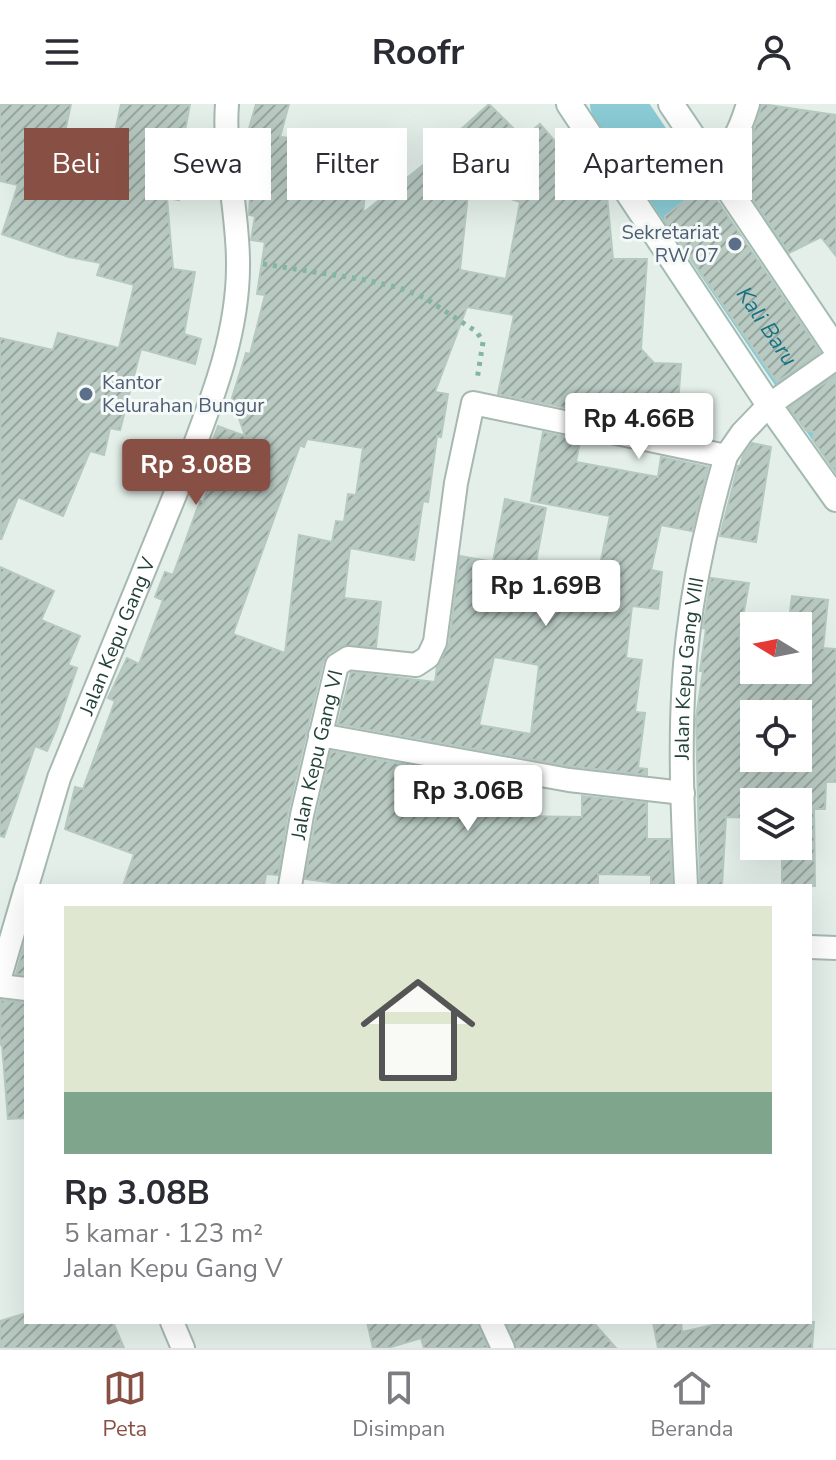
<!DOCTYPE html>
<html lang="id">
<meta charset="utf-8">
<style>
body{margin:0;font-family:"Nunito Sans",sans-serif;background:#f7f7f7;color:#2b2b33;height:100vh;display:flex;flex-direction:column;font-size:30px;white-space:nowrap}
*{box-sizing:border-box;margin:0}
p{font-size:26px;color:#7c7c81}
.icon{flex:none;width:44px;height:44px;fill:none;stroke:currentColor;stroke-width:2;stroke-linecap:round;stroke-linejoin:round}
.map{position:relative;flex:1;overflow:hidden}
.side{position:absolute;left:24px;top:780px;width:788px;height:440px;display:flex;flex-direction:column;background:#fff;border-radius:0px;box-shadow:0 8px 32px #0002}
.side>*{flex:none}
.top-card{position:absolute;left:24px;top:24px;width:788px;height:72px;display:flex;gap:16px}
.needle{width:52px;rotate:280deg}
.controls{position:absolute;left:740px;top:508px;display:grid;gap:16px}
.controls a{display:grid;place-items:center;width:72px;height:72px;border-radius:0px;background:#fff;box-shadow:0 8px 32px #0002;font-size:40px}
.price{position:absolute;translate:-50% -68px;padding:0 18px;border-radius:8px;background:#fff;color:#222;font-size:26px;line-height:52px;filter:drop-shadow(0 2px 4px #0008)}
.price::after{content:'';position:absolute;left:50%;top:48px;width:24px;height:18px;margin-left:-12px;background:inherit;clip-path:polygon(0 0,100% 0,50% 100%)}
.price.active{background:#885044;color:#fff}
ul{padding:0;list-style:none}
li{display:grid;align-content:center;gap:16px;height:424px;padding:0 40px}
li span{display:grid;place-items:center;height:248px;border-radius:0px;color:#555}
li>.icon{margin-inline-start:auto}
span .icon{width:144px;height:144px;fill:#fffc;stroke-width:1}
li b{font-size:34px}
.pill{padding:0 28px;border-radius:0px;background:#fff;box-shadow:0 8px 32px #0002;font-size:28px;line-height:72px}
.pill.active{background:#885044;color:#fff}
header{display:flex;justify-content:space-between;align-items:center;height:104px;padding:0 40px;background:#fff;font-size:36px;font-weight:700}
.tabs{display:flex;justify-content:space-around;align-items:center;height:112px;border-top:2px solid #e1e1e2;background:#fff;font-size:22px;color:#7c7c81}
.tabs a{display:grid;justify-items:center;gap:4px}
.tabs .active{color:#885044}
.map>svg:first-child{display:block}
.lines{fill:none;stroke-linecap:round;stroke-linejoin:round}
.river{stroke:#8acbd6;stroke-width:54}
.building{fill:url(#building-hatch);stroke:#b6c9c1;stroke-width:2;fill-rule:evenodd}
.street-casing{stroke:#a6b8b1;stroke-width:26}
.secondary-casing{stroke:#a2bbb2;stroke-width:28}
.path{stroke:#83b4a4;stroke-width:5;stroke-dasharray:4 6;stroke-linecap:butt}
.street{stroke:#fff;stroke-width:22}
.secondary{stroke:#fff;stroke-width:24}
.service-dot{fill:#5c6f8a;stroke:#f5faf8;stroke-width:3}
.labels{text-anchor:middle;stroke-width:6;stroke-linejoin:round;paint-order:stroke}
.service-label{font-size:20px;fill:#4e5e75;stroke:#f5faf8;text-anchor:end}
.street-label{font-size:20px;fill:#224239;stroke:#f5faf8}
.water-label{font-size:22px;font-style:italic;fill:#187282;stroke:#f5faf8}
</style>
<header><svg class="icon" aria-label="menu" viewBox="0 0 24 24"><path d="M4 6h16M4 12h16M4 18h16"/></svg>Roofr<svg class="icon" aria-label="person" viewBox="0 0 24 24"><circle cx="12" cy="8" r="4"/><path d="M4 21q1-7 8-7t8 7"/></svg></header>
<div class="map">
<svg width="836" height="1244" viewBox="0 0 836 1244">
<defs>
<pattern id="building-hatch" width="6" height="6" patternUnits="userSpaceOnUse" patternTransform="scale(2)"><rect width="6" height="6" fill="#b9cac3"/><path d="M-1 1l2-2M0 6l6-6M5 7l2-2" fill="none" stroke="#96a69f"/></pattern>
</defs>
<rect width="100%" height="100%" fill="#e4efea"/>
<g class="lines">
<path class="river" id="s1" d="M 617,0 L 836,323"/>
</g>
<g class="building">
<polygon points="0,0 71,0 61,46 62,49 109,57 121,0 190,0 178,64 215,67 218,90 181,87 179,96 167,94 173,165 195,168 184,230 201,235 195,260 141,245 120,326 110,324 104,351 90,347 63,412 18,393 1,436 0,234 53,246 58,229 119,244 134,181 97,171 101,159 69,153 2,130 18,81 0,77"/>
<path d="M 256,0 L 289,0 L 280,33 L 370,42 L 363,109 L 462,30 L 459,27 L 489,0 L 523,34 L 540,20 L 559,42 L 561,40 L 580,65 L 584,62 L 607,92 L 613,155 L 647,155 L 641,245 L 654,259 L 681,260 L 676,326 L 498,290 L 514,211 L 467,203 L 435,288 L 448,290 L 441,333 L 437,332 L 428,398 L 423,397 L 414,456 L 350,444 L 344,494 L 381,498 L 376,543 L 341,542 L 329,549 L 323,558 L 288,708 L 278,771 L 266,770 L 264,782 L 123,782 L 134,750 L 65,725 L 75,683 L 83,685 L 115,597 L 108,594 L 127,554 L 139,560 L 163,496 L 155,493 L 165,468 L 173,471 L 200,397 L 203,398 L 221,348 L 210,344 L 218,322 L 245,332 L 232,294 L 246,249 L 250,250 L 265,191 L 257,190 L 265,138 L 251,136 L 255,112 L 249,111 L 250,92 L 247,92 L 242,49 ZM 469,81 L 520,98 L 506,175 L 460,166 ZM 307,335 L 363,344 L 356,391 L 348,390 L 344,418 L 336,417 L 332,438 L 299,431 L 285,549 L 233,530 L 300,341 L 304,343 Z"/>
<polygon points="762,0 836,11 836,152 821,133 789,149 736,70 741,49 755,23"/>
<polygon points="706,80 820,248 777,278 665,118 665,112"/>
<polygon points="836,271 836,369 813,336 814,328 806,326 789,304"/>
<path d="M 543,328 L 580,336 L 576,358 L 658,373 L 661,353 L 708,363 L 692,427 L 661,421 L 651,466 L 662,468 L 658,505 L 632,502 L 626,554 L 642,556 L 635,608 L 645,609 L 638,664 L 647,665 L 647,671 L 568,662 L 338,620 L 351,568 L 435,578 L 437,563 L 449,540 L 460,452 L 493,458 L 505,395 L 546,404 L 536,458 L 600,461 L 610,412 L 531,397 ZM 494,553 L 539,561 L 531,630 L 479,621 Z"/>
<polygon points="752,339 771,343 756,438 720,432 738,362 740,362 743,352"/>
<polygon points="0,463 54,487 41,516 80,532 68,561 77,564 56,626 47,647 35,642 4,733 0,732"/>
<path d="M 711,474 L 749,479 L 739,536 L 754,539 L 754,566 L 798,566 L 798,522 L 788,522 L 792,492 L 828,496 L 823,544 L 836,545 L 836,678 L 826,678 L 825,705 L 814,705 L 815,782 L 782,782 L 782,742 L 798,742 L 798,698 L 754,698 L 754,714 L 726,713 L 722,782 L 700,782 L 696,614 L 703,567 L 700,567 L 706,525 L 703,524 ZM 754,610 L 798,610 L 798,654 L 754,654 Z"/>
<polygon points="331,647 522,682 515,712 582,713 582,692 647,699 647,735 670,735 672,782 651,782 651,771 598,770 598,782 355,782 305,775 316,714"/>
<polygon points="26,834 26,871 16,870"/>
<polygon points="1,896 26,899 26,1014 8,1015 2,940 0,941"/>
<polygon points="26,1209 26,1218 113,1218 124,1244 0,1244 0,1217"/>
<polygon points="367,1218 477,1218 488,1244 424,1244 421,1234 388,1244 373,1244"/>
<polygon points="506,1218 593,1218 616,1244 517,1244"/>
<polygon points="653,1218 681,1218 682,1228 726,1218 814,1218 812,1244 658,1244"/>
</g>
<g class="lines">
<g class="street-casing">
<g id="street">
<path d="M 712,60 C 733,42 740,26 748,0"/>
<polyline points="320,631 569,676 683,689"/>
<path id="s2" d="M 27,782 L 59,674 L 186,364 C 211,298 239,230 238,158 C 238,106 223,53 227,0"/>
<path id="s3" d="M 290,782 L 302,711 L 337,561 L 348,554 L 416,561 L 428,553 L 435,538 L 456,379 L 473,299 L 726,352 L 742,329 L 769,301 L 836,254"/>
<path id="s4" d="M 686,782 C 682,699 678,614 688,531 C 695,471 709,410 726,352"/>
<polyline points="810,843 836,844"/>
<polyline points="0,873 26,784"/>
<polyline points="0,882 26,885"/>
<polyline points="172,1218 183,1244"/>
<polyline points="491,1218 503,1244"/>
</g>
</g>
<g class="secondary-casing">
<g id="secondary">
<polyline points="569,0 769,301 836,395"/>
<polyline points="671,0 836,245"/>
</g>
</g>
<polyline class="path" points="263,160 366,176 400,184 425,194 477,228 483,238 477,276"/>
<use href="#street" class="street"/>
<use href="#secondary" class="secondary"/>
</g>
<g class="service-dot">
<circle cx="735" cy="140" r="8"/>
<circle cx="86" cy="290" r="8"/>
</g>
<g class="labels">
<g class="service-label">
<text x="719" y="135">Sekretariat<tspan x="719" dy="23">RW 07</tspan></text>
<text x="102" y="285" text-anchor="start">Kantor<tspan x="102" dy="23">Kelurahan Bungur</tspan></text>
</g>
<g class="street-label">
<text dy="7" stroke="none"><textPath href="#s2" startOffset="266">Jalan Kepu Gang V</textPath></text>
<text dy="7" stroke="none"><textPath href="#s4" startOffset="218">Jalan Kepu Gang VIII</textPath></text>
<text dy="7" stroke="none"><textPath href="#s3" startOffset="134">Jalan Kepu Gang VI</textPath></text>
</g>
<g class="water-label">
<text dy="8" stroke="none"><textPath href="#s1" startOffset="268">Kali Baru</textPath></text>
</g>
</g>
</svg>
<div class="controls">
<a><svg class="needle" viewBox="-14 -14 28 28"><path d="M0-13l5 13h-10z" fill="#e53935"/><path d="M0 13l5-13h-10z" fill="#7c7c81"/></svg></a>
<a><svg class="icon" aria-label="locate" viewBox="0 0 24 24"><circle cx="12" cy="12" r="6"/><path d="M12 2v4M12 18v4M2 12h4M18 12h4"/></svg></a>
<a><svg class="icon" aria-label="layers" viewBox="0 0 24 24"><path d="M12 4l9 5-9 5-9-5zM3 14l9 5 9-5"/></svg></a>
</div>
<b class="price" style="left:639px;top:357px">Rp 4.66B</b>
<b class="price active" style="left:196px;top:403px">Rp 3.08B</b>
<b class="price" style="left:546px;top:524px">Rp 1.69B</b>
<b class="price" style="left:468px;top:729px">Rp 3.06B</b>
<div class="top-card">
<a class="pill active">Beli</a>
<a class="pill">Sewa</a>
<a class="pill">Filter</a>
<a class="pill">Baru</a>
<a class="pill">Apartemen</a>
</div>
<section class="side">
<ul>
<li><span style="background:linear-gradient(#dfe7d0 75%,#7fa58c 0)"><svg class="icon" aria-label="home" viewBox="0 0 24 24"><path d="M3 11l9-7 9 7M6 9v11h12V9"/></svg></span><div><b>Rp 3.08B</b><p>5 kamar · 123 m²</p><p>Jalan Kepu Gang V</p></div></li>
</ul>
</section>
</div>
<nav class="tabs">
<a class="active"><svg class="icon" aria-label="map" viewBox="0 0 24 24"><path d="M3 6l6-2 6 2 6-2v14l-6 2-6-2-6 2zM9 4v14M15 6v14"/></svg>Peta</a>
<a><svg class="icon" aria-label="saved" viewBox="0 0 24 24"><path d="M7 4h10v16l-5-4-5 4z"/></svg>Disimpan</a>
<a><svg class="icon" aria-label="home" viewBox="0 0 24 24"><path d="M3 11l9-7 9 7M6 9v11h12V9"/></svg>Beranda</a>
</nav>
